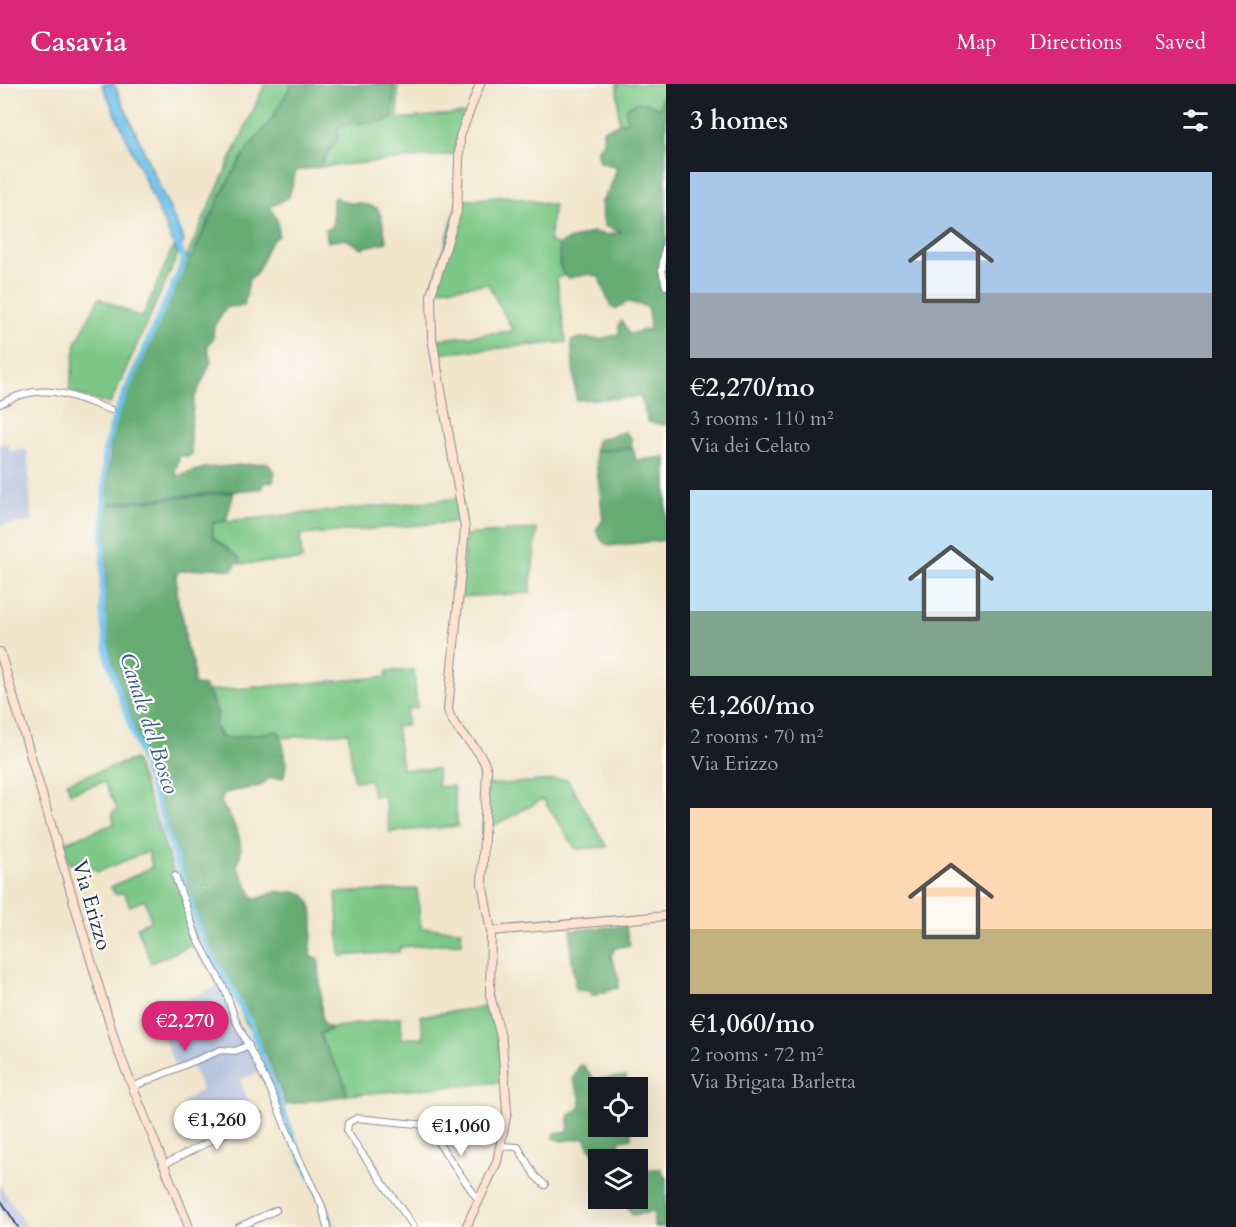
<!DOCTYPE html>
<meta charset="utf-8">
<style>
body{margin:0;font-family:Cardo,serif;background:#242831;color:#f1f3f6;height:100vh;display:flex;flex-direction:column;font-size:22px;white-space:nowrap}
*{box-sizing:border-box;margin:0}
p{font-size:20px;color:#9ea1a6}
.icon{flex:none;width:33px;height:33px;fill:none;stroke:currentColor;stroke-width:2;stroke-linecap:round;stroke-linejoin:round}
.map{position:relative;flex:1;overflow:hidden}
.details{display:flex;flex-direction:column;background:#171b24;width:570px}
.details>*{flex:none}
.tools{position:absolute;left:588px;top:993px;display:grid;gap:12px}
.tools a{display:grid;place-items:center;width:60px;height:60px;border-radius:0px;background:#171b24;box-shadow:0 6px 24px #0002;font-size:30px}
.price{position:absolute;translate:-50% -51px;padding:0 14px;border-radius:21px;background:#fff;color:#222;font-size:20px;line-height:39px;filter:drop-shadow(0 2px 3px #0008)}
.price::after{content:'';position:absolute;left:50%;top:36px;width:18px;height:14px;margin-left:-9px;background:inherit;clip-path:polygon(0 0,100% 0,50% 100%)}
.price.on{background:#db2777;color:#fff}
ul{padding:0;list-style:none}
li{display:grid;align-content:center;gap:12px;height:318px;padding:0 24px}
li span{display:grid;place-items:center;height:186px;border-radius:0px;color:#555}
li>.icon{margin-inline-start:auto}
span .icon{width:108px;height:108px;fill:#fffc;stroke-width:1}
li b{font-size:26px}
h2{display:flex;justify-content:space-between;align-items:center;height:72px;padding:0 24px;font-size:26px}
header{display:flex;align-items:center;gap:36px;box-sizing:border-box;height:84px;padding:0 30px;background:#db2777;color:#fff}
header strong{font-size:28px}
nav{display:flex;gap:33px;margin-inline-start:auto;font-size:21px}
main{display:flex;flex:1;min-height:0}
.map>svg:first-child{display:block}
.industrial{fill:#b7c5de}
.green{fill:#7cc785;stroke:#4c7b72;stroke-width:1.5}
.forest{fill:#65ac72;stroke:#406e68;stroke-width:1.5}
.water{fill:#6fc2eb;stroke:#4578a4;stroke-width:1.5}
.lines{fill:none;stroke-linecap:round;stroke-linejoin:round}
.canal{stroke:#6fc2eb;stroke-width:6}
.street-casing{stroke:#868a94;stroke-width:8}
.secondary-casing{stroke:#868a94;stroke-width:10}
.street{stroke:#fff;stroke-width:6}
.secondary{stroke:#fde4d1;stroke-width:8}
.rail{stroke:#1b2f5e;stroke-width:1.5}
.labels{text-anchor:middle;stroke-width:4.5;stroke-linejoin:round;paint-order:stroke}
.street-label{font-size:21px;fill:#1b2f5e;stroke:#fdfcf7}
.water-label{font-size:22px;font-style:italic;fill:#345b88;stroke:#fdfcf7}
</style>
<header>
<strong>Casavia</strong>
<nav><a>Map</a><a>Directions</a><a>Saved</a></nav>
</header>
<main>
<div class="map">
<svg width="666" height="1143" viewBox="0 0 666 1143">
<rect width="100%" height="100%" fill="#fdfcf7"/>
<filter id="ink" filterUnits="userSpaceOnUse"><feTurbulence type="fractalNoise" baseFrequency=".0167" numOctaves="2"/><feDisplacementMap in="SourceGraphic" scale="12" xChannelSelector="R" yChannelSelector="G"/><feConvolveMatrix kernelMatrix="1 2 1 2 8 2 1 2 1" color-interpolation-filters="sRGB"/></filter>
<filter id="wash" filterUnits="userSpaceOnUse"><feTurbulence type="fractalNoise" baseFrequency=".008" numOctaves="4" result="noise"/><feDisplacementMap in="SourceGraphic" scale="24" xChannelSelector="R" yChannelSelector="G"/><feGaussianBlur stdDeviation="1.35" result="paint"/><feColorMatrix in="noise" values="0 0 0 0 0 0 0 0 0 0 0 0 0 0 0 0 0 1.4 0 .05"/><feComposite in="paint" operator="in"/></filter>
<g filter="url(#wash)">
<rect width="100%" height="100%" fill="#f1e5ca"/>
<g class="industrial">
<polygon points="8,359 9,367 27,366 32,438 0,441 0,360"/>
<polygon points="220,901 263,986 240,996 254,1032 224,1047 215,1023 188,1034 183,1018 202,1006 190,978 176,983 152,930"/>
<polygon points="0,1101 27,1143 11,1143 0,1126"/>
</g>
<g class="green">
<path d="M 265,0 L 292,0 C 284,11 280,26 271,37 C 236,76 213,124 192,173 L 185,176 Z"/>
<path d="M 394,0 L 398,0 L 398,35 L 464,29 L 456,61 L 456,70 L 319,83 L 338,54 L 338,45 C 354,33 374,43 393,34 Z"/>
<polygon points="617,0 666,0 659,26 626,24 628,37 619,39"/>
<polygon points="506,112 554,121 549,157 559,161 559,179 564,191 557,195 566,258 435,270 432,256 513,247 488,200 432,206 458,117"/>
<polygon points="174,161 178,170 110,320 69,308 76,259 99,214 142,234"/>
<polygon points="461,414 465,437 300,451 302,476 239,480 240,475 213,453 213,439 217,438"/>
<polygon points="537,445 530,509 460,513 465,451"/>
<path d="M 414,586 L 417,624 L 407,625 L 407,641 L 396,642 L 402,685 L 437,685 L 438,703 L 453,702 L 458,742 L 390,748 L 384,712 L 373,712 L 370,696 L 354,697 L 348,648 L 281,654 L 280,649 L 276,647 L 223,655 L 214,641 C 220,630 213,617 208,607 L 386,593 L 387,587 Z"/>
<polygon points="135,675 198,858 151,879 137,843 151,837 145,816 130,822 124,809 115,810 111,803 152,783 148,767 98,788 90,783 87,775 69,780 63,759 114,740 112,729 117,724 104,698 70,709 67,698"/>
<polygon points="567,695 607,763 576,765 543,715 482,748 486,701"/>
<polygon points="417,805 421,844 461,846 462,859 400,863 399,868 340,872 336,809"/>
<path d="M 493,922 L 504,998 L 347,1011 C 345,987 326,972 320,950 L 332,944 L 401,933 L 402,955 L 424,953 L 420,932 Z"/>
</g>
<g class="forest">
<path d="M 292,0 L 394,0 L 393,34 C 373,44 353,33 338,45 L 337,58 L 327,67 L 319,83 L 296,87 L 289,113 L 270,123 L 278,138 L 278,152 C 262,161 265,186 249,195 L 244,222 L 226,223 L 214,242 L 213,255 L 207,261 L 211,278 L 194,315 L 190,347 L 192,370 L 188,373 L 180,371 L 175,389 L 179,392 L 204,384 L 267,379 L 275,388 L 273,397 L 264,399 L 263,404 L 106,420 L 112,342 L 185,176 L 192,173 L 228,97 L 248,64 L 271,36 Z"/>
<path d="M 666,3 L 666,341 L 648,338 L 641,313 L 576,316 L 571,257 L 580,254 L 602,255 L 619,250 L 619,240 L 622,237 L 629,250 L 650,245 L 648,223 L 628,218 L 615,225 L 611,223 L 599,193 L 590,190 L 568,194 C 556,186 560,173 559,161 L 563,158 L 593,148 L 607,151 L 621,148 L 604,142 L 601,119 L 610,104 L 617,83 L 600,78 L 597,65 L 604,59 L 603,46 L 627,37 L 626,24 C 636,16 649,17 659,25 Z"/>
<path d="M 335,113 L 347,119 L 360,119 L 377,124 C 385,136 382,146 387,158 L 361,164 L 346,155 L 328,158 L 325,146 L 333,143 L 333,116 Z"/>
<polygon points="625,348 631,354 632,363 594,367 598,355"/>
<polygon points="633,364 636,376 666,373 666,456 609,462 602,457 596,446 603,436 595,368"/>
<path d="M 234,408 L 226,437 L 213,439 L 213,453 L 240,475 L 232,486 L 214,484 L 179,487 L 176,491 L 178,518 L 184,539 L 186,562 L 193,579 L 194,601 L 204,602 L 218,630 L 215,641 L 219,652 L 227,654 L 276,647 L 280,649 C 284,663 289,680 283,694 L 270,694 L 260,702 L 224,709 L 221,718 C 232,738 248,756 237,782 L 253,813 L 257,815 L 278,807 C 285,811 293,806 301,809 C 321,820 310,856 310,873 L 317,874 L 319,878 L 322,937 L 324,941 L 332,944 L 320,950 C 326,973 345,987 347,1011 L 286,1021 L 267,973 L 246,940 L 232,904 L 208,861 L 112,578 L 105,536 L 107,421 Z"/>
<path d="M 625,842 L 630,861 L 615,864 L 611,872 L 619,895 L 618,904 C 608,904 601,912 592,911 L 590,907 L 576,906 L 571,870 L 571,846 Z"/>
<polygon points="583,981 594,995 626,992 627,1003 598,1004 598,1042 635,1043 631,1045 631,1054 618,1057 626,1075 598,1076 598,1079 585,1054 562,1057 554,1054 554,1049 568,1047 569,1032 581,1023 580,1011 573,996 579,982"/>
<polygon points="638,1085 661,1085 666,1095 666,1143 654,1143 654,1128 632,1131 624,1115 638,1114"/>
</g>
<polygon class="water" points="102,0 114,0 184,157 178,170"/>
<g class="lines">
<polyline class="canal" points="178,159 184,176 182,182 116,329 105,367 102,526 108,575 203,855 249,937 297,1064 329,1131 331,1143"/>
</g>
</g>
<g filter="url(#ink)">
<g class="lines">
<g class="street-casing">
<g id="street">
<polyline points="666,156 662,186 666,202"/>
<path d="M 0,320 C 43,296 68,311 111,326"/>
<polyline points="175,792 197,854 225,906 235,935 271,1007 298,1073 322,1122 327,1143"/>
<polyline points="132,1003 221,966 235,967 249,961"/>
<polyline points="501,1062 518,1063 535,1092 545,1101"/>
<polyline points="163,1081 260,1032"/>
<polyline points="239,1143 276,1126"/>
<polyline points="414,1143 347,1048 348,1039 357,1034 426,1041 479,1117"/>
</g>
</g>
<g class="secondary-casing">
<g id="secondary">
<polyline points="0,568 117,964 189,1143"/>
<polyline points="491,847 666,832"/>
<path d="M 466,1143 L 497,1078 L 507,1028 L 502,957 L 490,911 L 491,847 L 482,799 L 487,686 C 481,662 454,649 448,626 L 465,444 L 432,254 L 431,211 L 457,127 L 460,52 L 480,0"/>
</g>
</g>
<use href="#street" class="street"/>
<use href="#secondary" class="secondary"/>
<polyline class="rail" points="0,1115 18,1143"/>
</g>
</g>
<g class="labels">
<g class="street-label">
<text transform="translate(92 821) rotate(74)" y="7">Via Erizzo</text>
</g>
<g class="water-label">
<text transform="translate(150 639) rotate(72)" y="8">Canale del Bosco</text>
</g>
</g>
</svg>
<div class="tools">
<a><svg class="icon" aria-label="locate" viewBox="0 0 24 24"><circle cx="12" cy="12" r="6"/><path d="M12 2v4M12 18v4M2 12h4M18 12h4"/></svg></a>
<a><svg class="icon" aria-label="layers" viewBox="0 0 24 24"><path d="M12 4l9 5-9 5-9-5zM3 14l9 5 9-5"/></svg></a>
</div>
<b class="price on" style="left:185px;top:968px">€2,270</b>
<b class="price" style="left:217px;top:1067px">€1,260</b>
<b class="price" style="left:461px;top:1073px">€1,060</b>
</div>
<section class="details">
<h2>3 homes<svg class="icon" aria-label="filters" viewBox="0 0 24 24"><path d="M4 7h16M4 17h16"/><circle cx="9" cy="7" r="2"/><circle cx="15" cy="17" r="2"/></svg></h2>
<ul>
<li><span style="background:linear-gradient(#a9c7e8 65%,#9aa5b1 0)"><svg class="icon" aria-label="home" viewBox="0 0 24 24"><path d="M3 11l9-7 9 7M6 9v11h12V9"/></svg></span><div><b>€2,270/mo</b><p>3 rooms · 110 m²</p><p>Via dei Celato</p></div></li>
<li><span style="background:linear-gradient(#bfe0f5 65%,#7fa58c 0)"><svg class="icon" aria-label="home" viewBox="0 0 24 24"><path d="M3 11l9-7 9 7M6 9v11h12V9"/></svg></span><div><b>€1,260/mo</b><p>2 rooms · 70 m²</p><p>Via Erizzo</p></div></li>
<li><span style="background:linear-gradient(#ffd9b3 65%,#c2b280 0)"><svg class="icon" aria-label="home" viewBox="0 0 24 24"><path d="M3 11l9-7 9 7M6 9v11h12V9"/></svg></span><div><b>€1,060/mo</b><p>2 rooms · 72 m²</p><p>Via Brigata Barletta</p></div></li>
</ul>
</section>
</main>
